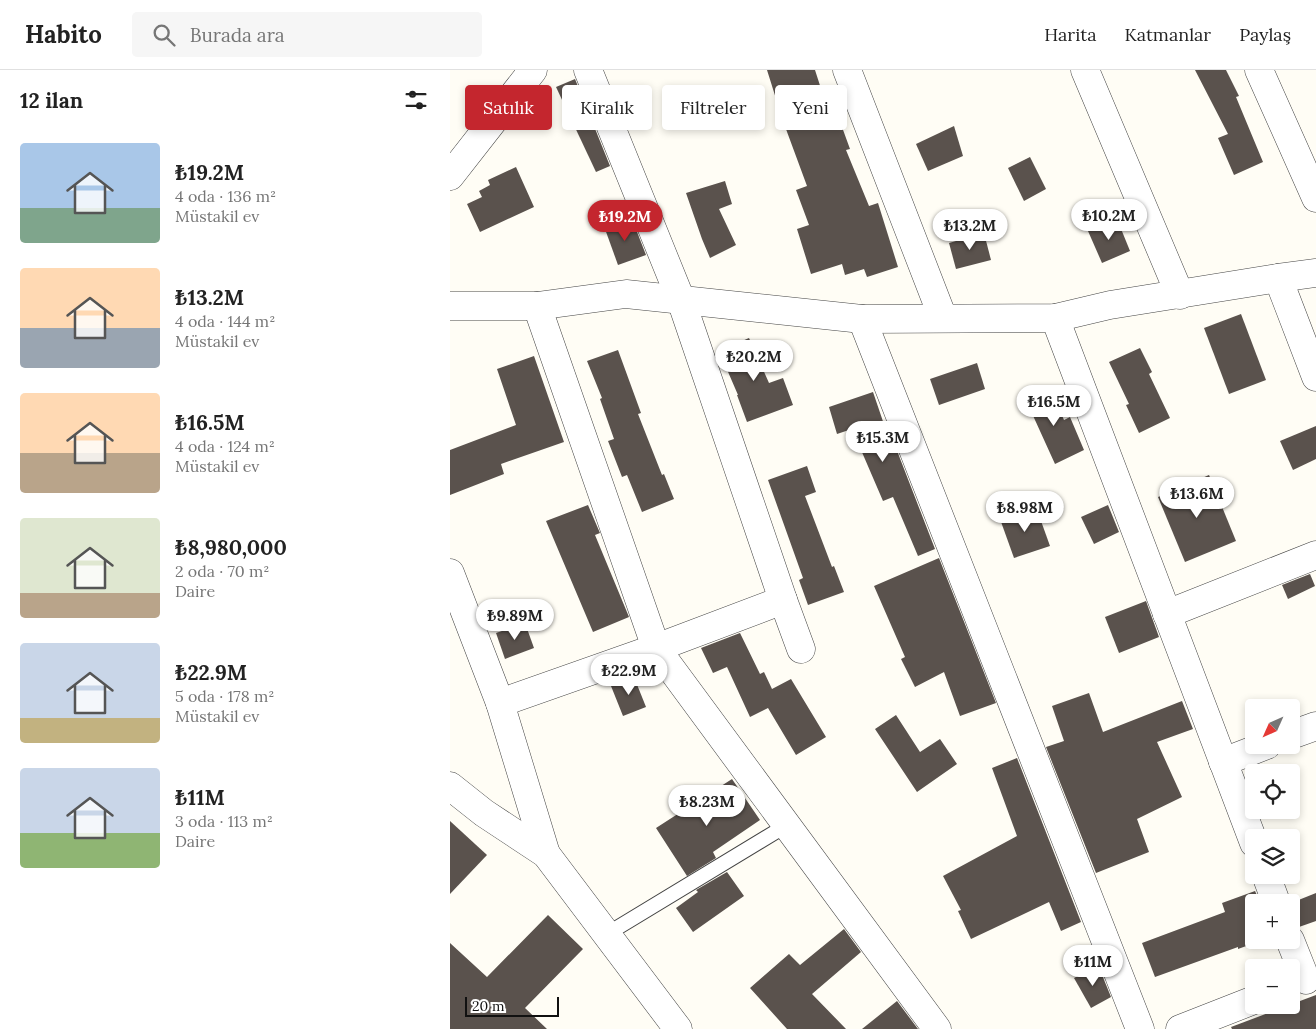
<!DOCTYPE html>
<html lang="tr">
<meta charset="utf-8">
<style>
body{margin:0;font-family:Lora,serif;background:#f6f6f6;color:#222;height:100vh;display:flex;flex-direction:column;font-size:19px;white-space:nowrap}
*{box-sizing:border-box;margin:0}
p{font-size:16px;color:#767676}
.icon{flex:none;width:28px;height:28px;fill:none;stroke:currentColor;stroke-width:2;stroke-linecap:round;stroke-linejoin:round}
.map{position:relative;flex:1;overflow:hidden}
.panel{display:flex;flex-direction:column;background:#fff;width:450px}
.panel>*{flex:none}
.top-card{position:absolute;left:15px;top:15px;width:475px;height:45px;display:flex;gap:10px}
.needle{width:32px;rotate:225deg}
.buttons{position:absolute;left:795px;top:629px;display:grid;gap:10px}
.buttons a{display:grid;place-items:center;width:55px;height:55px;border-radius:5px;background:#fff;box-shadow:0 2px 8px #0003;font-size:25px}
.scale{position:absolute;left:15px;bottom:12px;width:94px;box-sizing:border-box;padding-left:5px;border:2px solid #111;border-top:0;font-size:14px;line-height:18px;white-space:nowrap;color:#111;-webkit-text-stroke:4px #fff;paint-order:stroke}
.price{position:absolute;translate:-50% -42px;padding:0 11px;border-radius:18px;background:#fff;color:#222;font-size:16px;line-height:32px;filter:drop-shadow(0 1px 2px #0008)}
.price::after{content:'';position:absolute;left:50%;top:30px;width:15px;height:11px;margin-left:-8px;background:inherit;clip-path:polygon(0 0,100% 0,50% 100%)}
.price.current{background:#c4262e;color:#fff}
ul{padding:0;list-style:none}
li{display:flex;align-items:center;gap:15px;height:125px;padding:0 20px}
li span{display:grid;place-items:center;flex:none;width:140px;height:100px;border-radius:5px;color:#555}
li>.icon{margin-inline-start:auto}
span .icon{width:60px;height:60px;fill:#fffc;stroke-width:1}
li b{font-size:21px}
h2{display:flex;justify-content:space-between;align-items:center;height:60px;padding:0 20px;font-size:21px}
.pill{padding:0 18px;border-radius:5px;background:#fff;box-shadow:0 2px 8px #0003;font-size:18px;line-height:45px}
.pill.current{background:#c4262e;color:#fff}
header{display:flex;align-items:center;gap:30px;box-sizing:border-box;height:70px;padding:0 25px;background:#fff;border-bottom:1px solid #e0e0e0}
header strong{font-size:24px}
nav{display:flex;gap:28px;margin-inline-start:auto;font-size:18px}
.search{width:350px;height:45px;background:#f6f6f6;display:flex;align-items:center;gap:12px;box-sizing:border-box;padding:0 18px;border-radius:5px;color:#767676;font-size:19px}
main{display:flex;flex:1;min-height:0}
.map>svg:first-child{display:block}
.building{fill:#5a524d}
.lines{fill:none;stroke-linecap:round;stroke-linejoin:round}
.lane-casing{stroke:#444;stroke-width:16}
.street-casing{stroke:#444;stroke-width:29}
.lane{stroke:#fff;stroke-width:14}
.street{stroke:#fff;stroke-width:28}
</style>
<header>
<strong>Habito</strong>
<div class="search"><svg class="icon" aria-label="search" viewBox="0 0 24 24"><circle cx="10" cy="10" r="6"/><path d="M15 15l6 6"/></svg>Burada ara</div>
<nav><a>Harita</a><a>Katmanlar</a><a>Paylaş</a></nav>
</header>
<main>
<section class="panel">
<h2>12 ilan<svg class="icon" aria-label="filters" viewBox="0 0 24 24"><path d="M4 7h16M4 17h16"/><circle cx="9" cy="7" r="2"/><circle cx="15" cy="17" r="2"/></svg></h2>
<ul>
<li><span style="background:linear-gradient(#a9c7e8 65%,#7fa58c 0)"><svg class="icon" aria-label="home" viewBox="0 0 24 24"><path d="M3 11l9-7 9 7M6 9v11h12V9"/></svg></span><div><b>₺19.2M</b><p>4 oda · 136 m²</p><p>Müstakil ev</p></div></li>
<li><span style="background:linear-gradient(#ffd9b3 60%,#9aa5b1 0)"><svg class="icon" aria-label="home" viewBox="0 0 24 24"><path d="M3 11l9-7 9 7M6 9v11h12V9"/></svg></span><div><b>₺13.2M</b><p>4 oda · 144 m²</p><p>Müstakil ev</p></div></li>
<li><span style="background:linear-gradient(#ffd9b3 60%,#b9a48a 0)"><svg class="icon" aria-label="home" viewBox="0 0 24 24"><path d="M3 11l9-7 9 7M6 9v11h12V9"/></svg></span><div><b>₺16.5M</b><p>4 oda · 124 m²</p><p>Müstakil ev</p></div></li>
<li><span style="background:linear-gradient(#dfe7d0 75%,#b9a48a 0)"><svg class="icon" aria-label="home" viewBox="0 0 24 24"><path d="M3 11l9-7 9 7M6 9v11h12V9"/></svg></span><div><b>₺8,980,000</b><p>2 oda · 70 m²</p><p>Daire</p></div></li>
<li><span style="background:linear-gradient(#c9d6e8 75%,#c2b280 0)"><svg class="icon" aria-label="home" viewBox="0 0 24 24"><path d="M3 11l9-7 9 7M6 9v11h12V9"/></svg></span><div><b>₺22.9M</b><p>5 oda · 178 m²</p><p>Müstakil ev</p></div></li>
<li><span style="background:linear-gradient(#c9d6e8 65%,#8fb573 0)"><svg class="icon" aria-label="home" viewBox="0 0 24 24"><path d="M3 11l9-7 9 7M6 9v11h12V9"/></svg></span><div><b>₺11M</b><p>3 oda · 113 m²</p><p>Daire</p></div></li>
</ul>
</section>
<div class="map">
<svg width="866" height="959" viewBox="0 0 866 959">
<rect width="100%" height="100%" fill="#fffdf5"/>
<g class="building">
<polygon points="317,0 365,0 384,59 392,57 400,79 396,80 419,136 428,133 448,197 417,207 414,199 395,205 392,194 361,204 347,159 359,155 346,120 357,116 333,51"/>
<polygon points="745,0 776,0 789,26 786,27 813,92 784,105 768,68 778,64"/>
<polygon points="125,9 160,96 146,102 106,17"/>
<polygon points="504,56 513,86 478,101 466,74"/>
<polygon points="580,87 596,119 574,131 558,98"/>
<polygon points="66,97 84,137 30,162 17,134 32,127 29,121 40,115 38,110"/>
<polygon points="275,111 282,134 269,139 286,175 260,188 252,169 236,123"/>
<polygon points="182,149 196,185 168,195 155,159"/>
<polygon points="667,149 680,181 652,193 638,161"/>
<polygon points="534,163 541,190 506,199 499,173"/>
<polygon points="791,244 816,310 779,324 754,258"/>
<polygon points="299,268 319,313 333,308 343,335 297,352 287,325 288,325 269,281"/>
<polygon points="690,278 702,302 699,304 720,348 689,363 676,335 679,334 659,292"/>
<polygon points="168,280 191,343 188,344 212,405 214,404 224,429 192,442 177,405 172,407 158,371 164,369 150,329 152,328 137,291"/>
<polygon points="84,286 114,372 51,394 54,404 0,425 0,380 66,355 47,299"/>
<polygon points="527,293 535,319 489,335 480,309"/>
<polygon points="600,318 614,350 620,347 634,380 605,394 575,328"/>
<polygon points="423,322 441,375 444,373 485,479 468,486 443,427 433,431 402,359 387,364 379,337"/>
<polygon points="866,356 866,389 843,400 830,371"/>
<polygon points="357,396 366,422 355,426 382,497 384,496 394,522 358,535 349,510 353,508 318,410"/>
<polygon points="759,405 786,471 735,492 708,427"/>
<polygon points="138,435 150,463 145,465 179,547 143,562 96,451"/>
<polygon points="658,435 669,462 644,474 631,447"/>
<polygon points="586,437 600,476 564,488 550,449"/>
<polygon points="489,488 546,633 510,646 494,602 465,617 451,589 455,587 424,516"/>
<polygon points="860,504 865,516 838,529 832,515"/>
<polygon points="696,531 709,567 669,583 655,547"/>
<polygon points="75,553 84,578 55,589 46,563"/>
<polygon points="290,563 310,604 314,602 322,619 341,609 376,667 346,685 318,638 300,647 277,597 263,603 251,578"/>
<polygon points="184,607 196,637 173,646 161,616"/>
<polygon points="639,623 653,662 732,631 743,659 707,672 732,727 687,749 699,782 646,803 596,677 614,671 602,636"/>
<polygon points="446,645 470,682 490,669 507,694 467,722 425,659"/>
<polygon points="567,688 631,852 611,861 599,832 521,869 508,841 511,840 493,806 567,766 542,698"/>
<polygon points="282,709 310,750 263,782 266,788 237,806 206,758"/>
<polygon points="0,751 37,785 0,824"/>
<polygon points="277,802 294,826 243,862 226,838 248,822 246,820"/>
<polygon points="805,821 810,832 804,832 804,870 813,870 788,879 788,877 705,907 692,873 775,842 772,833"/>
<polygon points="866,823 866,851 849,857 841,855 841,833"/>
<polygon points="98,845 133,879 75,938 97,959 0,959 0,873 37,907"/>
<polygon points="394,859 411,882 362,924 396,959 337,959 300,918 339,884 350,895"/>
<polygon points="648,895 661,927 641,938 624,908"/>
<polygon points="866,925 866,959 782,959 781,957"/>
<polygon points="447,931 468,959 412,959"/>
</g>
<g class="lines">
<g class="lane-casing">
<polyline id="lane" points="157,864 337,755"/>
</g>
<g class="street-casing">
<g id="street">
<polyline points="138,0 231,230 333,530 351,579"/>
<polyline points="397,0 493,248"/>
<polyline points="635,0 730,225"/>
<polyline points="809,0 866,128"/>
<polyline points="0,106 83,0"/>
<polyline points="828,208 866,307"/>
<polyline points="0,236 87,236 176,224 412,249 605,248 660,235 828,208 866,203"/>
<polyline points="87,236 206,578 487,959"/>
<polyline points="605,248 804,773"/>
<polyline points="412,249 690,959"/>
<polyline points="0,503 50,633 96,784"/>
<polyline points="717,544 866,485"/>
<polyline points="50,633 206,578 333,530"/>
<polyline points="841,665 866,656"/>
<polyline points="773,692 817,675"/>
<polyline points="0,716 34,743 96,784 228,959"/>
<polyline points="816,805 826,832"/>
<polyline points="840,870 856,910"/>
<polyline points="730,959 804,930"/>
</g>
</g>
<use href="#lane" class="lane"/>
<use href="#street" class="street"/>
</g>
</svg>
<div class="buttons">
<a><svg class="needle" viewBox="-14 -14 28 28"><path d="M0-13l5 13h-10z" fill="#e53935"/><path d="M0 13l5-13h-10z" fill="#767676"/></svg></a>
<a><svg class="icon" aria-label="locate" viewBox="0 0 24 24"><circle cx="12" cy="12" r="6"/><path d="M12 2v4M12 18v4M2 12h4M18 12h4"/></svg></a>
<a><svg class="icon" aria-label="layers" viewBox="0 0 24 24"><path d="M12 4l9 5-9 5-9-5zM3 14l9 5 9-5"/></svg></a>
<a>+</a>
<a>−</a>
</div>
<div class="scale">20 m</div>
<b class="price" style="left:659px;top:171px">₺10.2M</b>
<b class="price current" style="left:175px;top:172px">₺19.2M</b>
<b class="price" style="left:520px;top:181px">₺13.2M</b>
<b class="price" style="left:304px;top:312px">₺20.2M</b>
<b class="price" style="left:604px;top:357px">₺16.5M</b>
<b class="price" style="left:433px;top:393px">₺15.3M</b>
<b class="price" style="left:747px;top:449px">₺13.6M</b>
<b class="price" style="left:575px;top:463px">₺8.98M</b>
<b class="price" style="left:65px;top:571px">₺9.89M</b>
<b class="price" style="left:179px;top:626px">₺22.9M</b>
<b class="price" style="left:257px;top:757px">₺8.23M</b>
<b class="price" style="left:643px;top:917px">₺11M</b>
<div class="top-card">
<a class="pill current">Satılık</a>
<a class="pill">Kiralık</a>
<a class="pill">Filtreler</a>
<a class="pill">Yeni</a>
</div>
</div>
</main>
